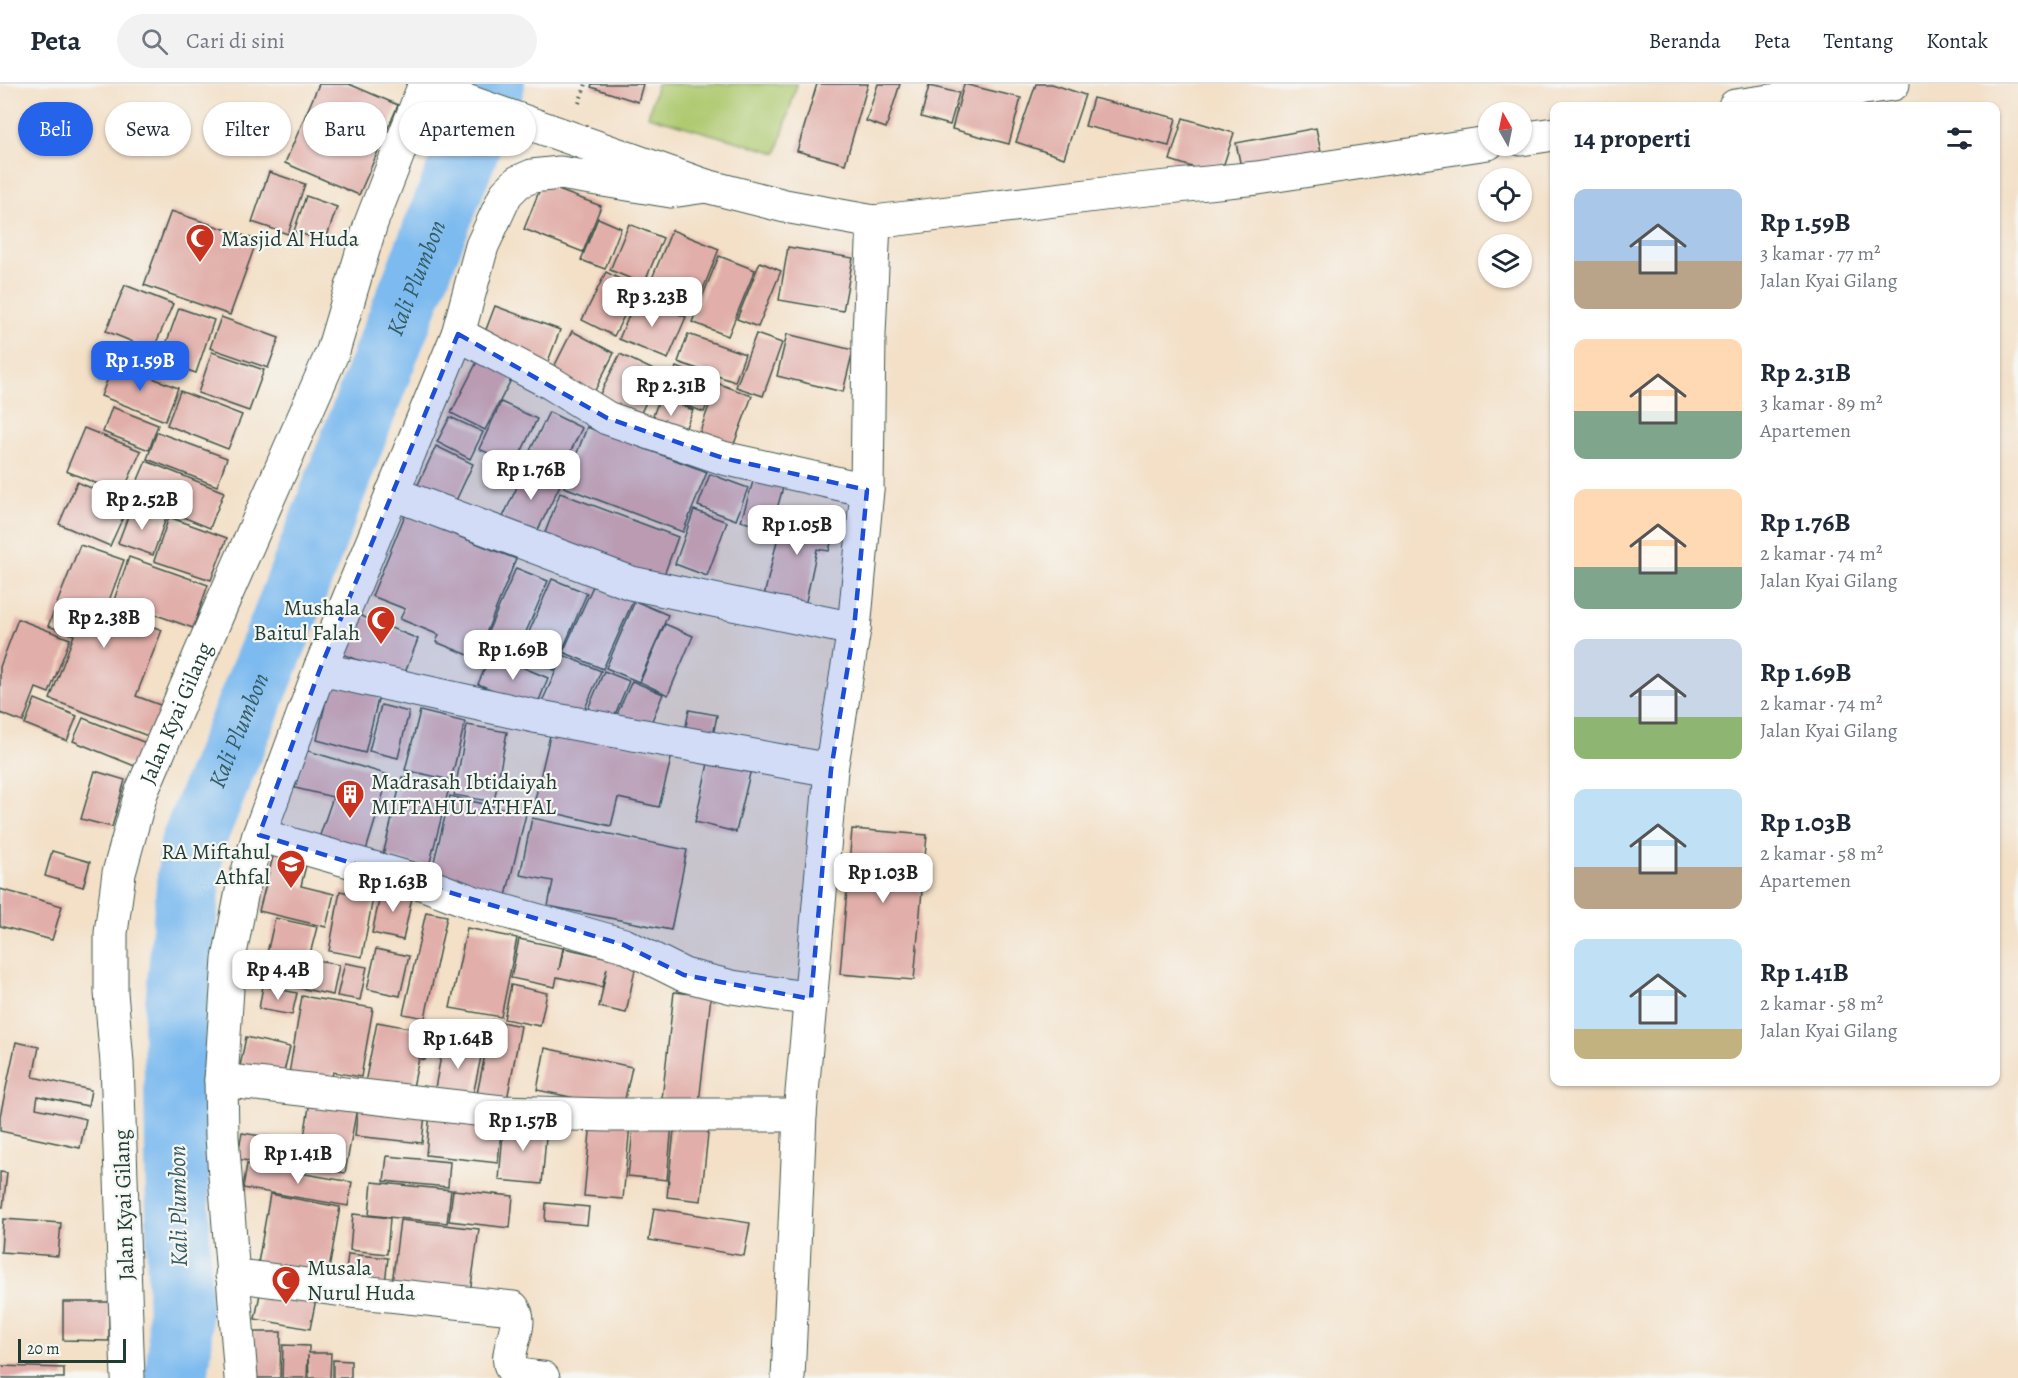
<!DOCTYPE html>
<html lang="id">
<meta charset="utf-8">
<style>
body{margin:0;font-family:Alegreya,serif;background:#f2f2f3;color:#1f2937;height:100vh;display:flex;flex-direction:column;font-size:22px;white-space:nowrap}
*{box-sizing:border-box;margin:0}
p{font-size:20px;color:#747a83}
.icon{flex:none;width:33px;height:33px;fill:none;stroke:currentColor;stroke-width:2;stroke-linecap:round;stroke-linejoin:round}
.map{position:relative;flex:1;overflow:hidden}
.sheet{position:absolute;left:1550px;top:18px;width:450px;height:984px;display:flex;flex-direction:column;background:#fff;border-radius:12px;box-shadow:0 2px 4px #0004}
.sheet>*{flex:none}
.banner{position:absolute;left:18px;top:18px;width:570px;height:54px;display:flex;gap:12px}
.needle{width:39px;rotate:351deg}
.tools{position:absolute;left:1478px;top:18px;display:grid;gap:12px}
.tools a{display:grid;place-items:center;width:54px;height:54px;border-radius:50%;background:#fff;box-shadow:0 2px 4px #0004;font-size:30px}
.scale{position:absolute;left:18px;bottom:15px;width:108px;box-sizing:border-box;padding-left:6px;border:3px solid #1f3d34;border-top:0;font-size:16px;line-height:21px;white-space:nowrap;color:#1f3d34;-webkit-text-stroke:4px #f6f6f2;paint-order:stroke}
.price{position:absolute;translate:-50% -51px;padding:0 14px;border-radius:12px;background:#fff;color:#222;font-size:20px;line-height:39px;filter:drop-shadow(0 2px 3px #0008)}
.price::after{content:'';position:absolute;left:50%;top:36px;width:18px;height:14px;margin-left:-9px;background:inherit;clip-path:polygon(0 0,100% 0,50% 100%)}
.price.selected{background:#2563eb;color:#fff}
ul{padding:0;list-style:none}
li{display:flex;align-items:center;gap:18px;height:150px;padding:0 24px}
li span{display:grid;place-items:center;flex:none;width:168px;height:120px;border-radius:12px;color:#555}
li>.icon{margin-inline-start:auto}
span .icon{width:72px;height:72px;fill:#fffc;stroke-width:1}
li b{font-size:26px}
h2{display:flex;justify-content:space-between;align-items:center;height:72px;padding:0 24px;font-size:26px}
.chip{padding:0 21px;border-radius:27px;background:#fff;box-shadow:0 2px 4px #0004;font-size:21px;line-height:54px}
.chip.selected{background:#2563eb;color:#fff}
header{display:flex;align-items:center;gap:36px;box-sizing:border-box;height:84px;padding:0 30px;background:#fff;border-bottom:2px solid #e0e1e3}
header strong{font-size:28px}
nav{display:flex;gap:33px;margin-inline-start:auto;font-size:21px}
.search{width:420px;height:54px;background:#f2f2f3;display:flex;align-items:center;gap:15px;box-sizing:border-box;padding:0 21px;border-radius:33px;color:#747a83;font-size:22px}
.map>svg:first-child{display:block}
.pitch{fill:#aec96f;stroke:#668352;stroke-width:1.5}
.lines{fill:none;stroke-linecap:round;stroke-linejoin:round}
.river{stroke:#7bbaef;stroke-width:64}
.building{fill:#e1aea9}
.minor-casing{stroke:#3f554a;stroke-width:35}
.path{stroke:#3f554a;stroke-width:4;stroke-dasharray:1.5 4.5;stroke-linecap:butt}
.minor{stroke:#fff;stroke-width:33}
.marked{fill:#1d4ed8;fill-opacity:0.2;stroke:#1d4ed8;stroke-width:4.5;stroke-dasharray:12 8;stroke-linejoin:round}
.labels{text-anchor:middle;stroke-width:4.5;stroke-linejoin:round;paint-order:stroke}
.poi-label{font-size:22px;fill:#1f3d34;stroke:#f6f6f2;text-anchor:start}
.street-label{font-size:22px;fill:#1f3d34;stroke:#f6f6f2}
.water-label{font-size:24px;font-style:italic;fill:#365c63;stroke:#f6f6f2}
</style>
<header>
<strong>Peta</strong>
<div class="search"><svg class="icon" aria-label="search" viewBox="0 0 24 24"><circle cx="10" cy="10" r="6"/><path d="M15 15l6 6"/></svg>Cari di sini</div>
<nav><a>Beranda</a><a>Peta</a><a>Tentang</a><a>Kontak</a></nav>
</header>
<div class="map">
<svg width="2018" height="1294" viewBox="0 0 2018 1294">
<rect width="100%" height="100%" fill="#f6f6f2"/>
<filter id="ink" filterUnits="userSpaceOnUse"><feTurbulence type="fractalNoise" baseFrequency=".0167" numOctaves="2"/><feDisplacementMap in="SourceGraphic" scale="12" xChannelSelector="R" yChannelSelector="G"/><feConvolveMatrix kernelMatrix="1 2 1 2 8 2 1 2 1" color-interpolation-filters="sRGB"/></filter>
<filter id="wash" filterUnits="userSpaceOnUse"><feTurbulence type="fractalNoise" baseFrequency=".008" numOctaves="4" result="noise"/><feDisplacementMap in="SourceGraphic" scale="24" xChannelSelector="R" yChannelSelector="G"/><feGaussianBlur stdDeviation="1.35" result="paint"/><feColorMatrix in="noise" values="0 0 0 0 0 0 0 0 0 0 0 0 0 0 0 0 0 1.4 0 .05"/><feComposite in="paint" operator="in"/></filter>
<g filter="url(#wash)">
<rect width="100%" height="100%" fill="#f3e0c7"/>
<polygon class="pitch" points="657,0 797,0 777,69 648,32"/>
<g class="lines">
<path class="river" id="s1" d="M 176,1294 L 180,1264 L 175,941 L 192,760 L 281,543 L 385,272 L 493,0"/>
</g>
<g id="blocks">
<g class="building">
<polygon points="319,0 349,0 398,21 359,111 285,79"/>
<polygon points="592,0 643,0 638,18 591,3"/>
<polygon points="817,0 868,0 845,80 797,67"/>
<polygon points="878,0 900,0 886,44 866,37"/>
<polygon points="964,0 1021,14 1009,60 952,45"/>
<polygon points="1036,0 1052,0 1085,11 1064,74 1016,58"/>
<polygon points="929,2 959,9 950,41 921,33"/>
<polygon points="1093,14 1176,34 1169,62 1085,42"/>
<polygon points="1183,34 1234,49 1220,92 1170,76"/>
<polygon points="1316,44 1322,73 1242,88 1236,59"/>
<polygon points="269,88 305,100 288,150 252,138"/>
<polygon points="542,100 601,122 583,168 524,145"/>
<polygon points="306,112 337,123 325,158 294,147"/>
<polygon points="171,127 257,156 230,231 144,201"/>
<polygon points="598,134 621,144 605,185 581,176"/>
<polygon points="629,140 663,154 644,200 610,186"/>
<polygon points="672,146 719,165 696,223 648,204"/>
<polygon points="788,163 853,174 843,227 779,216"/>
<polygon points="719,172 755,186 728,252 692,238"/>
<polygon points="760,178 781,187 758,243 737,235"/>
<polygon points="606,188 638,204 614,252 582,236"/>
<polygon points="125,201 173,220 153,266 106,247"/>
<polygon points="637,213 686,233 668,275 619,255"/>
<polygon points="495,222 560,246 547,280 482,256"/>
<polygon points="179,224 214,236 196,289 160,277"/>
<polygon points="221,233 279,254 268,284 210,264"/>
<polygon points="572,247 614,269 591,314 549,293"/>
<polygon points="688,250 745,270 735,298 678,278"/>
<polygon points="756,250 782,259 763,312 736,303"/>
<polygon points="787,250 853,266 843,308 777,292"/>
<polygon points="212,268 264,286 249,327 198,309"/>
<polygon points="481,270 515,288 485,346 451,329"/>
<polygon points="620,270 660,289 635,341 594,322"/>
<polygon points="114,279 178,304 165,337 101,312"/>
<polygon points="676,283 716,297 704,328 665,314"/>
<polygon points="717,299 752,312 731,368 697,356"/>
<polygon points="180,307 242,331 228,365 167,341"/>
<polygon points="660,313 693,326 682,353 650,340"/>
<polygon points="501,318 537,335 515,381 479,365"/>
<polygon points="112,323 158,341 149,366 103,348"/>
<polygon points="549,328 582,344 558,393 525,377"/>
<polygon points="450,333 483,348 470,375 437,358"/>
<polygon points="587,343 707,388 683,448 564,403"/>
<polygon points="84,344 141,367 122,410 66,387"/>
<polygon points="157,348 227,374 217,402 147,375"/>
<polygon points="436,362 473,380 452,425 415,407"/>
<polygon points="146,377 224,408 210,444 131,412"/>
<polygon points="527,382 561,399 535,452 501,437"/>
<polygon points="710,390 748,404 736,436 698,422"/>
<polygon points="755,391 784,400 771,446 741,437"/>
<polygon points="77,398 129,420 110,462 59,440"/>
<polygon points="560,409 678,453 660,502 542,457"/>
<polygon points="132,422 166,434 153,471 118,459"/>
<polygon points="694,426 727,438 707,492 675,480"/>
<polygon points="784,427 836,438 829,467 817,465 805,522 764,512"/>
<polygon points="405,431 516,475 476,574 436,558 439,551 400,535 405,525 372,512"/>
<polygon points="169,433 227,454 211,496 154,477"/>
<polygon points="80,461 124,476 106,525 162,546 136,612 168,624 156,655 50,615 74,551 48,542"/>
<polygon points="129,473 208,501 193,544 114,516"/>
<polygon points="516,484 548,497 519,564 487,550"/>
<polygon points="552,495 587,509 554,586 519,571"/>
<polygon points="594,500 633,517 603,585 563,568"/>
<polygon points="635,517 668,531 639,598 606,584"/>
<polygon points="359,531 418,555 403,594 343,570"/>
<polygon points="18,535 70,555 49,609 36,604 23,638 0,629 0,583"/>
<polygon points="665,540 693,552 668,611 640,598"/>
<polygon points="491,570 548,594 536,624 478,600"/>
<polygon points="563,571 601,587 580,636 541,620"/>
<polygon points="604,587 629,597 613,635 588,625"/>
<polygon points="632,597 663,610 649,644 617,630"/>
<polygon points="330,599 379,611 365,669 317,656"/>
<polygon points="35,615 77,632 67,657 25,640"/>
<polygon points="381,621 409,628 398,674 369,667"/>
<polygon points="689,626 717,631 713,652 685,647"/>
<polygon points="420,627 465,638 451,696 405,686"/>
<polygon points="83,634 146,659 137,683 73,657"/>
<polygon points="467,641 507,648 494,718 454,711"/>
<polygon points="552,643 672,671 659,723 618,714 611,742 533,724"/>
<polygon points="305,666 389,691 364,773 317,760 333,713 295,704"/>
<polygon points="709,675 751,685 736,748 695,738"/>
<polygon points="95,687 125,696 112,743 81,735"/>
<polygon points="402,693 449,704 429,782 383,771"/>
<polygon points="450,712 526,730 505,816 429,798"/>
<polygon points="532,734 687,766 671,846 548,822 553,797 520,791"/>
<polygon points="852,745 927,751 914,896 840,890"/>
<polygon points="275,765 308,773 301,802 334,810 326,843 259,827"/>
<polygon points="52,767 90,778 83,803 45,792"/>
<polygon points="382,803 413,809 403,856 372,849"/>
<polygon points="0,805 62,822 52,856 0,842"/>
<polygon points="340,807 373,814 362,873 329,867"/>
<polygon points="426,828 447,832 425,934 403,930"/>
<polygon points="275,834 317,843 309,874 339,881 333,911 261,896"/>
<polygon points="467,844 517,854 501,933 450,924"/>
<polygon points="519,855 563,864 559,886 564,864 609,874 638,871 626,929 599,923 607,884 602,903 557,893 555,903 511,894"/>
<polygon points="376,865 409,872 400,912 367,905"/>
<polygon points="345,879 367,883 360,916 337,912"/>
<polygon points="511,901 547,909 540,942 504,935"/>
<polygon points="263,902 297,909 292,931 259,925"/>
<polygon points="674,908 711,912 699,1019 662,1015"/>
<polygon points="302,912 373,924 361,993 333,988 331,997 289,990"/>
<polygon points="492,936 521,942 506,1021 476,1015"/>
<polygon points="377,938 431,948 425,976 419,974 411,1013 364,1004"/>
<polygon points="246,953 290,963 282,996 239,987"/>
<polygon points="16,958 39,963 33,993 91,1006 88,1022 38,1012 36,1024 86,1035 80,1064 0,1047 0,1032"/>
<polygon points="443,961 482,968 473,1011 435,1004"/>
<polygon points="545,964 632,983 623,1024 537,1006"/>
<polygon points="310,1017 357,1024 345,1089 299,1082"/>
<polygon points="358,1023 425,1030 422,1059 355,1052"/>
<polygon points="430,1028 502,1036 498,1079 426,1071"/>
<polygon points="634,1036 672,1040 667,1096 628,1092"/>
<polygon points="504,1037 547,1041 542,1100 499,1096"/>
<polygon points="591,1037 630,1041 623,1115 584,1112"/>
<polygon points="675,1037 709,1040 701,1117 667,1113"/>
<polygon points="242,1049 299,1058 295,1085 237,1075"/>
<polygon points="387,1072 450,1078 448,1103 384,1097"/>
<polygon points="247,1080 352,1098 348,1122 243,1104"/>
<polygon points="0,1088 7,1089 3,1123 0,1123"/>
<polygon points="372,1098 451,1106 447,1139 369,1131"/>
<polygon points="453,1106 513,1112 510,1144 449,1137"/>
<polygon points="270,1110 340,1123 327,1197 257,1185"/>
<polygon points="546,1119 589,1123 587,1141 545,1137"/>
<polygon points="654,1124 750,1139 744,1172 649,1156"/>
<polygon points="353,1130 390,1134 387,1170 350,1166"/>
<polygon points="3,1135 61,1139 58,1172 1,1168"/>
<polygon points="400,1136 479,1145 470,1209 392,1200"/>
<polygon points="348,1170 388,1174 385,1199 345,1196"/>
<polygon points="262,1200 317,1210 310,1245 255,1235"/>
<polygon points="63,1218 109,1218 109,1257 63,1256"/>
<polygon points="254,1248 281,1248 280,1294 253,1294"/>
<polygon points="283,1261 309,1262 309,1269 331,1269 330,1294 309,1294 308,1271 307,1294 282,1294"/>
<polygon points="333,1276 351,1277 351,1294 333,1294"/>
<polygon points="0,1282 64,1284 64,1294 0,1294"/>
</g>
</g>
</g>
<g filter="url(#ink)">
<use href="#blocks" fill-opacity="0" stroke="#3f554a" stroke-width="1.5"/>
<g class="lines">
<g class="minor-casing">
<g id="minor">
<polyline points="424,2 706,102 785,122 874,138 1128,107 1257,94 1488,59"/>
<polyline points="1735,22 1893,0"/>
<polyline points="1521,55 1554,50"/>
<polyline points="458,250 551,299 607,334 723,374 867,406"/>
<polyline points="392,409 631,499 854,545"/>
<polyline points="320,585 534,632 831,686"/>
<polyline points="259,751 408,794 472,818 624,861 684,891 732,903 811,915"/>
<polyline points="221,996 502,1028 607,1031 800,1031"/>
<path d="M 232,1191 L 351,1207 L 513,1224 C 528,1243 494,1278 519,1290 C 526,1293 536,1293 543,1294"/>
<path id="s2" d="M 128,1294 L 117,979 L 111,908 L 111,849 L 119,789 L 141,709 L 221,522 L 333,267 L 371,139 L 425,0"/>
<polyline points="241,1294 222,1053 221,996 229,875 242,807 259,751 320,585 458,250 482,162 506,110 518,98 532,92 560,89 671,107 706,102"/>
<polyline points="788,1294 800,1031 831,686 854,545 867,406 869,250 874,138"/>
</g>
</g>
<polyline class="path" points="579,19 586,0"/>
<use href="#minor" class="minor"/>
</g>
</g>
<path class="marked" d="M 458,250 L 607,334 L 723,374 L 867,406 L 854,545 L 831,686 L 811,915 L 684,891 L 624,861 L 259,751 L 320,585 Z"/>
<defs>
<g id="mosque-pin" transform="scale(1.5)"><path d="M0 17L-7.5 6A9.5 9.5 0 1 1 7.5 6Z" fill="#c8321e" stroke="#f6f6f2"/><path d="M3.5-4.9A6 6 0 1 0 3.5 4.9A5 5 0 1 1 3.5-4.9Z" fill="#fff"/></g>
<g id="building-pin" transform="scale(1.5)"><path d="M0 17L-7.5 6A9.5 9.5 0 1 1 7.5 6Z" fill="#c8321e" stroke="#f6f6f2"/><path d="M-4-6H4V6H1V3H-1V6H-4ZM-2.5-4.3h1.7v1.8h-1.7ZM.8-4.3h1.7v1.8H.8ZM-2.5-1h1.7V.8h-1.7ZM.8-1h1.7V.8H.8Z" fill="#fff"/></g>
<g id="school-pin" transform="scale(1.5)"><path d="M0 17L-7.5 6A9.5 9.5 0 1 1 7.5 6Z" fill="#c8321e" stroke="#f6f6f2"/><path d="M0-5L7-2L0 1L-7-2ZM-4 1L0 2.5L4 1V4Q0 6-4 4Z" fill="#fff"/></g>
</defs>
<g fill-rule="evenodd">
<use href="#mosque-pin" x="200" y="154"/>
<use href="#mosque-pin" x="381" y="536"/>
<use href="#building-pin" x="350" y="710"/>
<use href="#school-pin" x="291" y="780"/>
<use href="#mosque-pin" x="286" y="1196"/>
</g>
<g class="labels">
<g class="poi-label">
<text x="221" y="162">Masjid Al Huda</text>
<text x="360" y="531" text-anchor="end">Mushala<tspan x="360" dy="25">Baitul Falah</tspan></text>
<text x="371" y="705">Madrasah Ibtidaiyah<tspan x="371" dy="25">MIFTAHUL ATHFAL</tspan></text>
<text x="270" y="775" text-anchor="end">RA Miftahul<tspan x="270" dy="25">Athfal</tspan></text>
<text x="307" y="1191">Musala<tspan x="307" dy="25">Nurul Huda</tspan></text>
</g>
<g class="street-label">
<text dy="8" stroke="none"><textPath href="#s2" startOffset="676">Jalan Kyai Gilang</textPath></text>
<text transform="translate(123 1121) rotate(-92)" y="8">Jalan Kyai Gilang</text>
</g>
<g class="water-label">
<text dy="8" stroke="none"><textPath href="#s1" startOffset="1144">Kali Plumbon</textPath></text>
<text dy="8" stroke="none"><textPath href="#s1" startOffset="658">Kali Plumbon</textPath></text>
<text transform="translate(178 1122) rotate(-91)" y="8">Kali Plumbon</text>
</g>
</g>
</svg>
<div class="tools">
<a><svg class="needle" viewBox="-14 -14 28 28"><path d="M0-13l5 13h-10z" fill="#e53935"/><path d="M0 13l5-13h-10z" fill="#747a83"/></svg></a>
<a><svg class="icon" aria-label="locate" viewBox="0 0 24 24"><circle cx="12" cy="12" r="6"/><path d="M12 2v4M12 18v4M2 12h4M18 12h4"/></svg></a>
<a><svg class="icon" aria-label="layers" viewBox="0 0 24 24"><path d="M12 4l9 5-9 5-9-5zM3 14l9 5 9-5"/></svg></a>
</div>
<div class="scale">20 m</div>
<b class="price" style="left:652px;top:244px">Rp 3.23B</b>
<b class="price selected" style="left:140px;top:308px">Rp 1.59B</b>
<b class="price" style="left:671px;top:333px">Rp 2.31B</b>
<b class="price" style="left:531px;top:417px">Rp 1.76B</b>
<b class="price" style="left:142px;top:447px">Rp 2.52B</b>
<b class="price" style="left:797px;top:472px">Rp 1.05B</b>
<b class="price" style="left:104px;top:565px">Rp 2.38B</b>
<b class="price" style="left:513px;top:597px">Rp 1.69B</b>
<b class="price" style="left:883px;top:820px">Rp 1.03B</b>
<b class="price" style="left:393px;top:829px">Rp 1.63B</b>
<b class="price" style="left:278px;top:917px">Rp 4.4B</b>
<b class="price" style="left:458px;top:986px">Rp 1.64B</b>
<b class="price" style="left:523px;top:1068px">Rp 1.57B</b>
<b class="price" style="left:298px;top:1101px">Rp 1.41B</b>
<div class="banner">
<a class="chip selected">Beli</a>
<a class="chip">Sewa</a>
<a class="chip">Filter</a>
<a class="chip">Baru</a>
<a class="chip">Apartemen</a>
</div>
<section class="sheet">
<h2>14 properti<svg class="icon" aria-label="filters" viewBox="0 0 24 24"><path d="M4 7h16M4 17h16"/><circle cx="9" cy="7" r="2"/><circle cx="15" cy="17" r="2"/></svg></h2>
<ul>
<li><span style="background:linear-gradient(#a9c7e8 60%,#b9a48a 0)"><svg class="icon" aria-label="home" viewBox="0 0 24 24"><path d="M3 11l9-7 9 7M6 9v11h12V9"/></svg></span><div><b>Rp 1.59B</b><p>3 kamar · 77 m²</p><p>Jalan Kyai Gilang</p></div></li>
<li><span style="background:linear-gradient(#ffd9b3 60%,#7fa58c 0)"><svg class="icon" aria-label="home" viewBox="0 0 24 24"><path d="M3 11l9-7 9 7M6 9v11h12V9"/></svg></span><div><b>Rp 2.31B</b><p>3 kamar · 89 m²</p><p>Apartemen</p></div></li>
<li><span style="background:linear-gradient(#ffd9b3 65%,#7fa58c 0)"><svg class="icon" aria-label="home" viewBox="0 0 24 24"><path d="M3 11l9-7 9 7M6 9v11h12V9"/></svg></span><div><b>Rp 1.76B</b><p>2 kamar · 74 m²</p><p>Jalan Kyai Gilang</p></div></li>
<li><span style="background:linear-gradient(#c9d6e8 65%,#8fb573 0)"><svg class="icon" aria-label="home" viewBox="0 0 24 24"><path d="M3 11l9-7 9 7M6 9v11h12V9"/></svg></span><div><b>Rp 1.69B</b><p>2 kamar · 74 m²</p><p>Jalan Kyai Gilang</p></div></li>
<li><span style="background:linear-gradient(#bfe0f5 65%,#b9a48a 0)"><svg class="icon" aria-label="home" viewBox="0 0 24 24"><path d="M3 11l9-7 9 7M6 9v11h12V9"/></svg></span><div><b>Rp 1.03B</b><p>2 kamar · 58 m²</p><p>Apartemen</p></div></li>
<li><span style="background:linear-gradient(#bfe0f5 75%,#c2b280 0)"><svg class="icon" aria-label="home" viewBox="0 0 24 24"><path d="M3 11l9-7 9 7M6 9v11h12V9"/></svg></span><div><b>Rp 1.41B</b><p>2 kamar · 58 m²</p><p>Jalan Kyai Gilang</p></div></li>
</ul>
</section>
</div>
